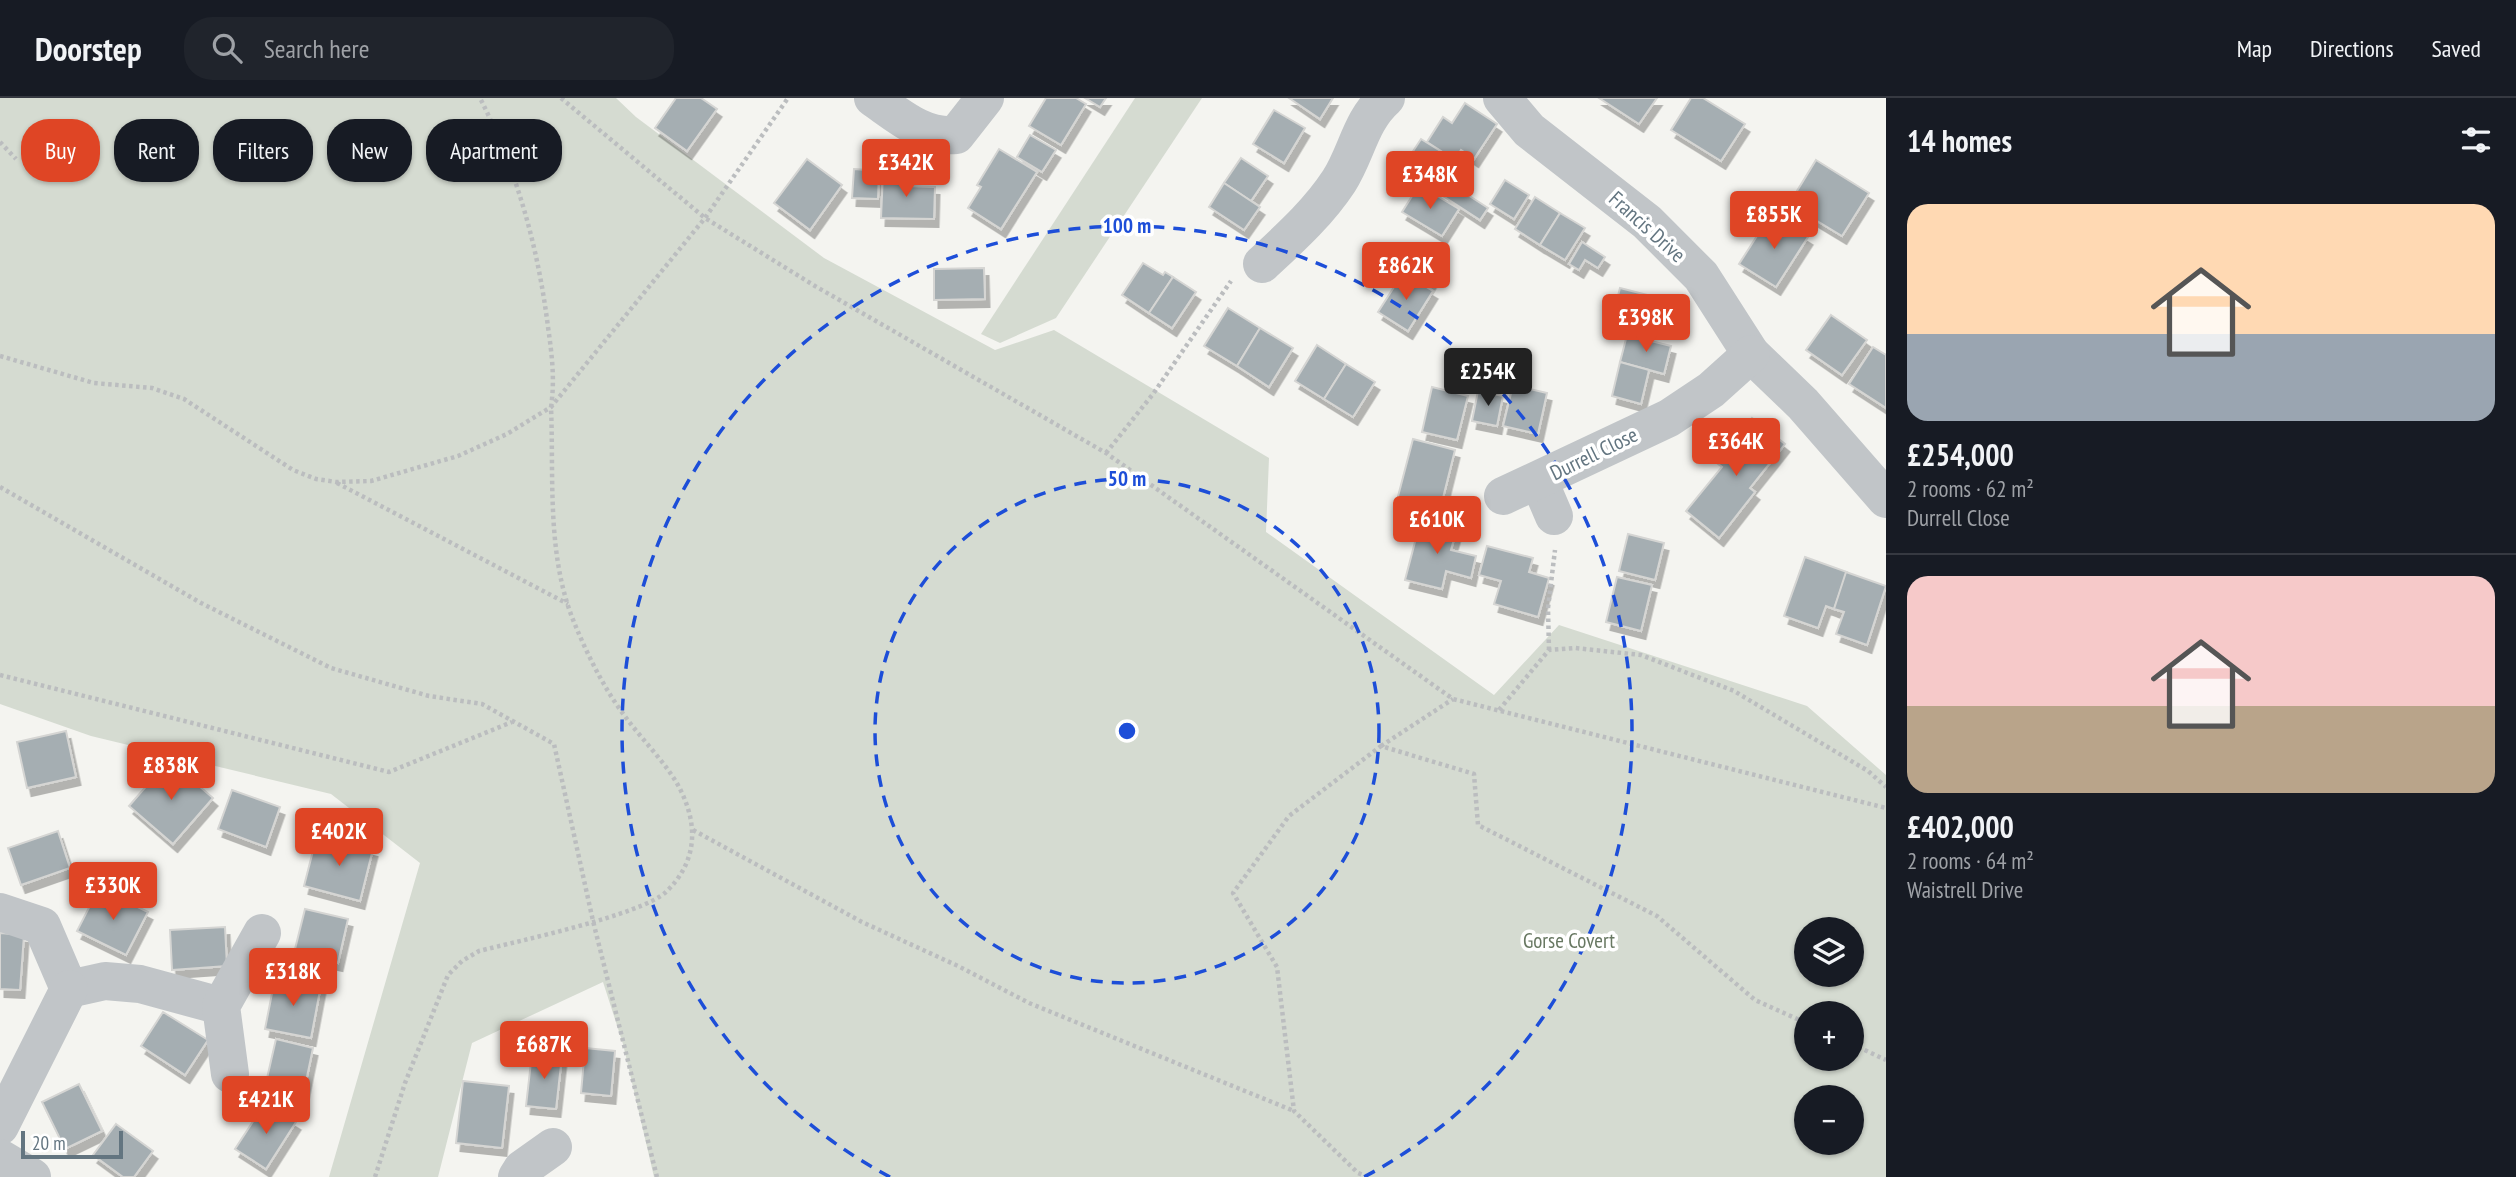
<!DOCTYPE html>
<meta charset="utf-8">
<style>
body{margin:0;font-family:"PT Sans Narrow",sans-serif;background:#20242c;color:#f1f3f6;height:100vh;display:flex;flex-direction:column;font-size:26px;white-space:nowrap}
*{box-sizing:border-box;margin:0}
p{font-size:23px;color:#9ea1a6}
.icon{flex:none;width:38px;height:38px;fill:none;stroke:currentColor;stroke-width:2;stroke-linecap:round;stroke-linejoin:round}
.map{position:relative;flex:1;overflow:hidden}
.sheet{display:flex;flex-direction:column;background:#171b24;width:630px}
.sheet>*{flex:none}
.hud{position:absolute;left:21px;top:21px;width:665px;height:63px;display:flex;gap:14px}
.fabs{position:absolute;left:1794px;top:819px;display:grid;gap:14px}
.fabs a{display:grid;place-items:center;width:70px;height:70px;border-radius:50%;background:#171b24;box-shadow:0 2px 5px #0004;font-size:35px}
.scale{position:absolute;left:21px;bottom:18px;width:102px;box-sizing:border-box;padding-left:7px;border:4px solid #637580;border-top:0;font-size:19px;line-height:24px;white-space:nowrap;color:#637580;-webkit-text-stroke:5px #fff;paint-order:stroke}
.price{position:absolute;translate:-50% -60px;padding:0 16px;border-radius:7px;background:#df4525;color:#fff;font-size:23px;line-height:46px;filter:drop-shadow(0 2px 4px #0008)}
.price::after{content:'';position:absolute;left:50%;top:42px;width:21px;height:16px;margin-left:-10px;background:inherit;clip-path:polygon(0 0,100% 0,50% 100%)}
.price.selected{background:#222;color:#fff}
ul{padding:0;list-style:none}
li{display:grid;align-content:center;gap:14px;height:371px;padding:0 21px}
li+li{border-top:2px solid #363941}
li span{display:grid;place-items:center;height:217px;border-radius:21px;color:#555}
li>.icon{margin-inline-start:auto}
span .icon{width:126px;height:126px;fill:#fffc;stroke-width:1}
li b{font-size:30px}
h2{display:flex;justify-content:space-between;align-items:center;height:84px;padding:0 21px;font-size:30px}
.tag{padding:0 24px;border-radius:28px;background:#171b24;box-shadow:0 2px 5px #0004;font-size:24px;line-height:63px}
.tag.selected{background:#df4525;color:#fff}
header{display:flex;align-items:center;gap:42px;box-sizing:border-box;height:98px;padding:0 35px;background:#171b24;border-bottom:2px solid #363941}
header strong{font-size:33px}
nav{display:flex;gap:38px;margin-inline-start:auto;font-size:24px}
.search{width:490px;height:63px;background:#20242c;display:flex;align-items:center;gap:18px;box-sizing:border-box;padding:0 24px;border-radius:28px;color:#9ea1a6;font-size:26px}
main{display:flex;flex:1;min-height:0}
.map>svg:first-child{display:block}
.green{fill:#d5dbd1;fill-rule:evenodd}
.building{fill:#a5aeb2;stroke:#d5d5d3;stroke-width:2;filter:url(#shadow)}
.lines{fill:none;stroke-linecap:round;stroke-linejoin:round}
.path{stroke:#bbbdbf;stroke-width:4.5;stroke-dasharray:3.5 3.5;stroke-linecap:butt}
.minor{stroke:#c1c5c8;stroke-width:38}
.ring{fill:none;stroke:#1d4ed8;stroke-width:3.5;stroke-dasharray:12 9}
.labels{text-anchor:middle;stroke-width:7;stroke-linejoin:round;paint-order:stroke}
.street-label{font-size:21px;fill:#637580;stroke:#fff}
.park-label{font-size:21px;fill:#687862;stroke:#fff}
.centre{fill:#1d4ed8;stroke:#fff;stroke-width:3.5}
.ring-label{font-size:21px;text-anchor:middle;font-weight:bold;fill:#1d4ed8;stroke:#fff;stroke-width:7;stroke-linejoin:round;paint-order:stroke}
</style>
<header>
<strong>Doorstep</strong>
<div class="search"><svg class="icon" aria-label="search" viewBox="0 0 24 24"><circle cx="10" cy="10" r="6"/><path d="M15 15l6 6"/></svg>Search here</div>
<nav><a>Map</a><a>Directions</a><a>Saved</a></nav>
</header>
<main>
<div class="map">
<svg width="1886" height="1079" viewBox="0 0 1886 1079">
<defs>
<filter id="shadow"><feDropShadow dx="4.5" dy="8" stdDeviation="0" flood-color="#0004"/></filter>
</defs>
<rect width="100%" height="100%" fill="#f4f4f0"/>
<g class="green">
<path d="M 0,0 L 616,0 L 636,19 L 824,160 L 995,252 L 1054,232 L 1269,360 L 1266,434 L 1494,597 L 1559,527 L 1807,608 L 1886,677 L 1886,1079 L 654,1079 L 623,946 L 603,884 L 472,945 L 438,1079 L 329,1079 L 420,765 L 331,696 L 91,638 L 0,606 ZM 1806,831 L 1852,831 L 1852,877 L 1806,877 ZM 1806,915 L 1852,915 L 1852,961 L 1806,961 ZM 1806,999 L 1852,999 L 1852,1045 L 1806,1045 Z"/>
<polygon points="1135,0 1202,0 1056,220 1000,245 981,236"/>
</g>
<g class="building">
<polygon points="676,0 701,0 717,11 687,53 655,30"/>
<polygon points="1046,0 1076,0 1086,6 1061,47 1029,28"/>
<polygon points="1085,0 1106,0 1100,9"/>
<polygon points="1289,0 1333,0 1320,21"/>
<polygon points="1599,0 1657,0 1639,26"/>
<polygon points="1691,0 1703,0 1745,26 1721,63 1671,32"/>
<polygon points="1465,5 1497,26 1474,61 1461,52 1455,62 1427,44 1443,19 1452,25"/>
<polygon points="1274,12 1305,30 1284,65 1253,46"/>
<polygon points="1030,37 1056,52 1042,74 1017,59"/>
<polygon points="1421,41 1455,62 1440,86 1406,64"/>
<polygon points="999,51 1037,74 1001,131 968,110 981,89 977,87"/>
<polygon points="1241,60 1268,78 1251,103 1224,85"/>
<polygon points="807,61 842,87 810,132 774,105"/>
<polygon points="1816,62 1869,95 1842,138 1789,106"/>
<polygon points="854,71 879,73 878,101 852,100"/>
<polygon points="883,75 907,76 906,88 935,89 934,121 881,120"/>
<polygon points="1505,82 1529,97 1514,121 1490,106"/>
<polygon points="1224,85 1260,109 1244,132 1209,109"/>
<polygon points="1451,86 1488,110 1480,122 1443,98"/>
<polygon points="1419,87 1459,111 1442,138 1402,114"/>
<polygon points="1535,99 1560,115 1540,147 1515,131"/>
<polygon points="1560,115 1585,130 1565,162 1540,147"/>
<polygon points="1771,116 1808,139 1776,189 1739,166"/>
<polygon points="1582,144 1605,159 1598,170 1585,162 1579,172 1569,166"/>
<polygon points="1411,146 1442,165 1427,189 1396,171"/>
<polygon points="1143,165 1163,177 1165,174 1173,179 1149,215 1122,197"/>
<polygon points="984,170 985,201 934,202 934,171"/>
<polygon points="1403,175 1433,193 1408,233 1378,214"/>
<polygon points="1173,179 1196,194 1172,230 1149,215"/>
<polygon points="1620,190 1659,200 1651,231 1612,221"/>
<polygon points="1228,210 1260,230 1237,268 1204,248"/>
<polygon points="1831,217 1867,242 1842,277 1806,252"/>
<polygon points="1260,230 1293,250 1269,289 1237,268"/>
<polygon points="1627,237 1671,248 1664,276 1620,264"/>
<polygon points="1317,247 1346,266 1324,301 1295,283"/>
<polygon points="1873,249 1886,257 1886,310 1849,286"/>
<polygon points="1620,264 1649,272 1641,306 1612,298"/>
<polygon points="1346,266 1375,284 1353,319 1324,301"/>
<polygon points="1513,287 1547,295 1538,336 1503,328"/>
<polygon points="1432,289 1468,298 1457,342 1422,334"/>
<polygon points="1478,293 1503,298 1497,328 1472,323"/>
<polygon points="1752,320 1785,346 1750,390 1755,394 1719,440 1686,413 1722,369 1717,365"/>
<polygon points="1413,341 1455,352 1439,416 1396,406"/>
<polygon points="1421,421 1457,430 1451,452 1476,458 1471,480 1446,473 1442,491 1405,482"/>
<polygon points="1628,436 1664,445 1655,482 1619,473"/>
<polygon points="1487,448 1533,460 1529,474 1549,480 1538,519 1494,506 1501,483 1479,477"/>
<polygon points="1805,459 1847,474 1834,511 1826,508 1818,530 1784,518"/>
<polygon points="1846,474 1886,488 1867,547 1836,536 1844,514 1834,511"/>
<polygon points="1617,479 1652,487 1641,533 1606,524"/>
<polygon points="66,633 76,679 27,690 17,644"/>
<polygon points="169,662 213,700 173,746 129,708"/>
<polygon points="232,692 280,709 266,749 218,731"/>
<polygon points="58,733 70,770 21,787 8,750"/>
<polygon points="317,737 373,751 360,803 304,788"/>
<polygon points="99,790 148,814 126,857 77,833"/>
<polygon points="305,811 348,821 338,865 294,855"/>
<polygon points="225,829 227,868 172,872 170,832"/>
<polygon points="0,835 24,837 20,892 0,891"/>
<polygon points="275,880 321,887 311,940 265,931"/>
<polygon points="163,914 208,942 185,977 141,948"/>
<polygon points="276,941 313,950 303,998 265,989"/>
<polygon points="585,950 615,953 611,998 581,995"/>
<polygon points="532,955 562,958 556,1011 526,1008"/>
<polygon points="463,983 509,988 502,1050 456,1045"/>
<polygon points="79,986 102,1033 65,1051 42,1004"/>
<polygon points="265,1005 296,1024 266,1071 235,1051"/>
<polygon points="116,1026 153,1053 134,1079 123,1079 93,1057"/>
</g>
<g class="lines">
<g class="path">
<polyline points="561,0 705,120 815,188 1106,355 1453,601 1886,710"/>
<polyline points="0,44 16,61"/>
<polyline points="0,258 94,285 152,290 184,301 293,372 316,381 336,384 371,383 458,358 507,336 551,309 705,120 788,0"/>
<polyline points="1106,355 1153,296 1231,183"/>
<polyline points="337,385 568,506"/>
<polyline points="0,389 201,505 331,570 429,598 482,606 554,646 593,823 657,1079"/>
<polyline points="1549,552 1548,510 1555,452"/>
<polyline points="0,577 389,674 512,624"/>
<polyline points="1499,612 1549,552 1575,550 1641,557 1734,593 1868,673 1886,689"/>
<polyline points="1381,648 1453,601"/>
<polyline points="693,732 862,824 958,868 1029,905 1294,1013"/>
<polyline points="1852,946 1886,962"/>
<path d="M 375,1079 L 405,985 L 448,877 L 462,863 L 479,853 C 518,843 641,817 666,794 C 696,765 699,730 681,693 C 669,668 644,644 627,621 C 606,594 589,560 576,529 C 546,460 554,382 551,309 C 555,282 552,257 548,229 C 538,149 517,73 480,0"/>
<polyline points="1368,1079 1358,1075 1294,1013 1277,869 1233,795 1289,718 1381,648 1474,676 1478,727 1657,818 1755,902 1806,925"/>
</g>
<g class="minor">
<path d="M 873,0 C 899,18 923,40 956,37 L 985,0"/>
<polyline points="1502,0 1529,32 1647,124 1701,178 1751,256 1803,306 1886,401"/>
<path d="M 1262,166 C 1290,140 1318,115 1339,83 C 1357,55 1360,23 1386,0"/>
<polyline points="1539,383 1554,418"/>
<polyline points="1503,398 1669,320 1711,292 1751,256"/>
<polyline points="0,814 42,828 69,891 105,883 140,886 221,908"/>
<polyline points="230,976 221,908 262,835"/>
<polyline points="0,1028 69,891"/>
<polyline points="0,1060 32,1079"/>
<polyline points="517,1079 522,1071 553,1049"/>
</g>
</g>
<g class="ring">
<circle cx="1127" cy="633" r="252"/>
<path d="M890 1079A505 505 0 1 1 1364 1079"/>
</g>
<g class="labels">
<g class="street-label">
<text transform="translate(1647 129) rotate(42)" y="7">Francis Drive</text>
<text transform="translate(1594 356) rotate(-26)" y="7">Durrell Close</text>
</g>
<g class="park-label">
<text x="1569" y="850">Gorse Covert</text>
</g>
</g>
<circle cx="1127" cy="633" r="10" class="centre"/>
<g class="ring-label">
<text x="1127" y="135">100 m</text>
<text x="1127" y="388">50 m</text>
</g>
</svg>
<div class="fabs">
<a><svg class="icon" aria-label="layers" viewBox="0 0 24 24"><path d="M12 4l9 5-9 5-9-5zM3 14l9 5 9-5"/></svg></a>
<a>+</a>
<a>−</a>
</div>
<div class="scale">20 m</div>
<b class="price" style="left:906px;top:101px">£342K</b>
<b class="price" style="left:1430px;top:113px">£348K</b>
<b class="price" style="left:1774px;top:153px">£855K</b>
<b class="price" style="left:1406px;top:204px">£862K</b>
<b class="price" style="left:1646px;top:256px">£398K</b>
<b class="price selected" style="left:1488px;top:310px">£254K</b>
<b class="price" style="left:1736px;top:380px">£364K</b>
<b class="price" style="left:1437px;top:458px">£610K</b>
<b class="price" style="left:171px;top:704px">£838K</b>
<b class="price" style="left:339px;top:770px">£402K</b>
<b class="price" style="left:113px;top:824px">£330K</b>
<b class="price" style="left:293px;top:910px">£318K</b>
<b class="price" style="left:544px;top:983px">£687K</b>
<b class="price" style="left:266px;top:1038px">£421K</b>
<div class="hud">
<a class="tag selected">Buy</a>
<a class="tag">Rent</a>
<a class="tag">Filters</a>
<a class="tag">New</a>
<a class="tag">Apartment</a>
</div>
</div>
<section class="sheet">
<h2>14 homes<svg class="icon" aria-label="filters" viewBox="0 0 24 24"><path d="M4 7h16M4 17h16"/><circle cx="9" cy="7" r="2"/><circle cx="15" cy="17" r="2"/></svg></h2>
<ul>
<li><span style="background:linear-gradient(#ffd9b3 60%,#9aa5b1 0)"><svg class="icon" aria-label="home" viewBox="0 0 24 24"><path d="M3 11l9-7 9 7M6 9v11h12V9"/></svg></span><div><b>£254,000</b><p>2 rooms · 62 m²</p><p>Durrell Close</p></div></li>
<li><span style="background:linear-gradient(#f6c9c9 60%,#b9a48a 0)"><svg class="icon" aria-label="home" viewBox="0 0 24 24"><path d="M3 11l9-7 9 7M6 9v11h12V9"/></svg></span><div><b>£402,000</b><p>2 rooms · 64 m²</p><p>Waistrell Drive</p></div></li>
</ul>
</section>
</main>
